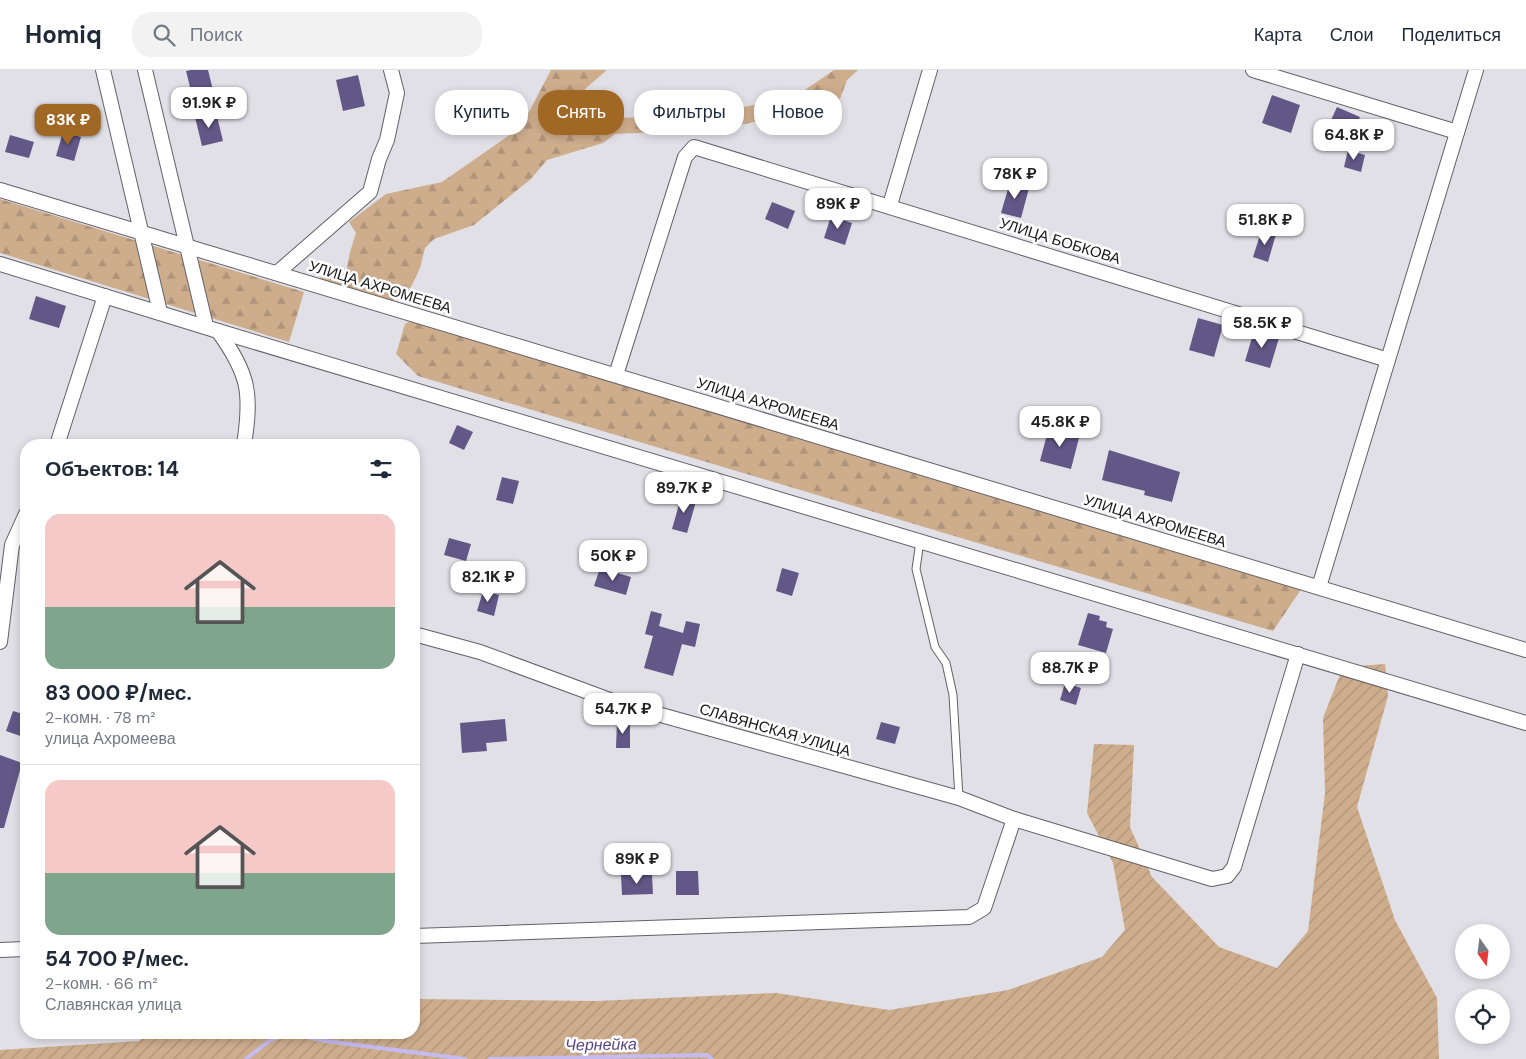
<!DOCTYPE html>
<html lang="ru">
<meta charset="utf-8">
<style>
body{margin:0;font-family:"DM Sans",sans-serif;background:#f2f2f3;color:#1f2937;height:100vh;display:flex;flex-direction:column;font-size:19px;white-space:nowrap}
*{box-sizing:border-box;margin:0}
p{font-size:16px;color:#747a83}
.icon{flex:none;width:28px;height:28px;fill:none;stroke:currentColor;stroke-width:2;stroke-linecap:round;stroke-linejoin:round}
.map{position:relative;flex:1;overflow:hidden}
.sheet{position:absolute;left:20px;top:369px;width:400px;height:600px;display:flex;flex-direction:column;background:#fff;border-radius:20px;box-shadow:0 2px 8px #0003}
.sheet>*{flex:none}
.banner{position:absolute;left:435px;top:20px;width:475px;height:45px;display:flex;gap:10px}
.needle{width:32px;rotate:166deg}
.buttons{position:absolute;left:1455px;top:854px;display:grid;gap:10px}
.buttons a{display:grid;place-items:center;width:55px;height:55px;border-radius:50%;background:#fff;box-shadow:0 2px 8px #0003;font-size:25px}
.price{position:absolute;translate:-50% -42px;padding:0 11px;border-radius:10px;background:#fff;color:#222;font-size:16px;line-height:32px;filter:drop-shadow(0 1px 2px #0008)}
.price::after{content:'';position:absolute;left:50%;top:30px;width:15px;height:11px;margin-left:-8px;background:inherit;clip-path:polygon(0 0,100% 0,50% 100%)}
.price.current{background:#a06725;color:#fff}
ul{padding:0;list-style:none}
li{display:grid;align-content:center;gap:10px;height:265px;padding:0 25px}
li+li{border-top:1px solid #e0e1e3}
li span{display:grid;place-items:center;height:155px;border-radius:15px;color:#555}
li>.icon{margin-inline-start:auto}
span .icon{width:90px;height:90px;fill:#fffc;stroke-width:1}
li b{font-size:21px}
h2{display:flex;justify-content:space-between;align-items:center;height:60px;padding:0 25px;font-size:21px}
.tag{padding:0 18px;border-radius:20px;background:#fff;box-shadow:0 2px 8px #0003;font-size:18px;line-height:45px}
.tag.current{background:#a06725;color:#fff}
header{display:flex;align-items:center;gap:30px;box-sizing:border-box;height:70px;padding:0 25px;background:#fff;border-bottom:1px solid #e0e1e3}
header strong{font-size:24px}
nav{display:flex;gap:28px;margin-inline-start:auto;font-size:18px}
.search{width:350px;height:45px;background:#f2f2f3;display:flex;align-items:center;gap:12px;box-sizing:border-box;padding:0 18px;border-radius:20px;color:#747a83;font-size:19px}
.map>svg:first-child{display:block}
.forest{fill:url(#forest-firs)}
.garden{fill:url(#garden-furrows)}
.lines{fill:none;stroke-linecap:round;stroke-linejoin:round}
.stream{stroke:#c5bbf1;stroke-width:4}
.building{fill:#615887}
.lane-casing{stroke:#626168;stroke-width:9}
.street-casing{stroke:#626168;stroke-width:16}
.lane{stroke:#fff;stroke-width:7}
.street{stroke:#fff;stroke-width:14}
.labels{text-anchor:middle;stroke-width:5;stroke-linejoin:round;paint-order:stroke}
.street-label{font-size:15px;fill:#19191b;stroke:#fff}
.water-label{font-size:16px;font-style:italic;fill:#554586;stroke:#fff}
</style>
<header>
<strong>Homiq</strong>
<div class="search"><svg class="icon" aria-label="search" viewBox="0 0 24 24"><circle cx="10" cy="10" r="6"/><path d="M15 15l6 6"/></svg>Поиск</div>
<nav><a>Карта</a><a>Слои</a><a>Поделиться</a></nav>
</header>
<div class="map">
<svg width="1526" height="989" viewBox="0 0 1526 989">
<defs>
<pattern id="forest-firs" width="22" height="20" patternUnits="userSpaceOnUse" patternTransform="scale(1.25)"><rect width="22" height="20" fill="#cead8d"/><path d="M5 1l3.5 6h-7zM16 11l3.5 6h-7z" fill="#b09479"/></pattern>
<pattern id="garden-furrows" width="10" height="10" patternUnits="userSpaceOnUse" patternTransform="scale(1.25)"><rect width="10" height="10" fill="#cead8d"/><path d="M-1 1l2-2M0 10L10 0M9 11l2-2" fill="none" stroke="#b09479"/></pattern>
</defs>
<rect width="100%" height="100%" fill="#e1e0e7"/>
<g class="forest">
<polygon points="551,0 607,0 586,18 566,49 576,59 607,48 698,46 749,36 802,22 834,0 858,0 847,10 840,29 829,41 818,45 799,40 746,54 719,54 661,62 615,64 603,73 547,90 531,109 474,155 434,169 425,178 420,198 411,217 389,233 314,210 333,203 346,203 350,182 356,163 349,152 386,124 442,112 521,57"/>
<polygon points="0,129 304,222 289,272 0,183"/>
<polygon points="422,244 1304,515 1273,561 418,306 396,284 405,254"/>
</g>
<polygon class="garden" points="1385,594 1388,626 1357,737 1395,850 1437,928 1439,989 0,989 0,980 139,971 149,962 414,962 414,929 596,931 776,923 889,940 1008,920 1102,887 1125,860 1113,793 1087,743 1094,674 1134,675 1130,757 1152,807 1219,877 1277,898 1308,861 1325,723 1323,648 1343,597"/>
<g class="lines">
<g class="stream">
<polyline points="246,989 269,971 281,966 302,966 326,971 465,989"/>
<polyline points="489,989 707,985 712,989"/>
</g>
</g>
<g class="building">
<polygon points="191,0 208,0 213,20 192,25 186,1"/>
<polygon points="358,5 365,36 343,41 336,10"/>
<polygon points="1272,25 1300,35 1291,63 1262,53"/>
<polygon points="1337,37 1360,47 1350,71 1326,61"/>
<polygon points="216,42 223,71 202,76 195,47"/>
<polygon points="63,62 81,67 74,91 56,86"/>
<polygon points="10,65 34,72 29,88 5,82"/>
<polygon points="1348,80 1365,85 1361,102 1344,97"/>
<polygon points="1010,112 1029,118 1021,148 1001,143"/>
<polygon points="772,132 795,141 788,159 765,149"/>
<polygon points="831,146 852,153 845,175 824,168"/>
<polygon points="1262,159 1276,164 1268,192 1253,187"/>
<polygon points="36,226 66,236 59,258 29,249"/>
<polygon points="1198,248 1223,255 1214,287 1189,280"/>
<polygon points="1254,261 1279,268 1270,298 1245,291"/>
<polygon points="457,355 473,362 464,380 449,373"/>
<polygon points="1049,357 1080,364 1071,399 1040,391"/>
<polygon points="1109,380 1180,402 1172,432 1144,425 1145,421 1102,410"/>
<polygon points="502,407 519,411 513,434 496,430"/>
<polygon points="682,424 697,428 687,463 672,459"/>
<polygon points="449,468 471,474 466,491 444,485"/>
<polygon points="600,498 631,507 626,525 594,516"/>
<polygon points="782,498 799,503 792,526 776,521"/>
<polygon points="514,506 525,512 520,522 509,516"/>
<polygon points="483,521 499,525 494,546 477,541"/>
<polygon points="651,541 662,544 659,556 683,563 686,551 700,554 695,577 682,574 673,606 644,598 653,566 645,564"/>
<polygon points="1088,543 1100,546 1099,550 1107,552 1106,557 1113,559 1106,583 1078,575"/>
<polygon points="1065,613 1081,618 1076,635 1060,630"/>
<polygon points="13,641 26,645 26,668 6,661"/>
<polygon points="505,649 507,671 486,673 487,681 462,683 460,653"/>
<polygon points="617,652 630,652 630,678 616,678"/>
<polygon points="881,652 900,657 895,674 876,669"/>
<polygon points="0,685 22,693 4,758 0,758"/>
<polygon points="676,801 698,801 699,825 676,825"/>
<polygon points="621,805 652,805 653,824 622,825"/>
</g>
<g class="lines">
<g class="lane-casing">
<polyline id="lane" points="920,471 916,499 935,577 946,593 953,625 959,728"/>
</g>
<g class="street-casing">
<g id="street">
<polyline points="103,0 160,242"/>
<polyline points="145,0 206,256"/>
<polyline points="1253,0 1457,62"/>
<polyline points="0,120 1526,580"/>
<polyline points="890,135 930,0"/>
<polyline points="0,194 218,261 1526,653"/>
<polyline points="277,203 370,122 379,89 387,70 397,23 391,0"/>
<path d="M 218,261 C 249,304 252,323 244,375"/>
<polyline points="616,305 685,87 694,77 1388,290"/>
<polyline points="57,375 105,226"/>
<polyline points="1319,517 1476,0"/>
<polyline points="414,564 480,582 618,633 959,728 1014,749"/>
<polyline points="0,572 12,475 26,444"/>
<polyline points="414,866 969,847 984,838 1014,749 1212,809 1227,806 1234,797 1298,584"/>
<polyline points="0,880 26,879"/>
</g>
</g>
<use href="#lane" class="lane"/>
<use href="#street" class="street"/>
</g>
<g class="labels">
<g class="street-label">
<text transform="translate(1060 171) rotate(17)" y="5">УЛИЦА БОБКОВА</text>
<text transform="translate(380 217) rotate(17)" y="5">УЛИЦА АХРОМЕЕВА</text>
<text transform="translate(768 334) rotate(17)" y="5">УЛИЦА АХРОМЕЕВА</text>
<text transform="translate(1155 451) rotate(17)" y="5">УЛИЦА АХРОМЕЕВА</text>
<text transform="translate(775 660) rotate(16)" y="5">СЛАВЯНСКАЯ УЛИЦА</text>
</g>
<g class="water-label">
<text transform="translate(601 974) rotate(-1)" y="6">Чернейка</text>
</g>
</g>
</svg>
<div class="buttons">
<a><svg class="needle" viewBox="-14 -14 28 28"><path d="M0-13l5 13h-10z" fill="#e53935"/><path d="M0 13l5-13h-10z" fill="#747a83"/></svg></a>
<a><svg class="icon" aria-label="locate" viewBox="0 0 24 24"><circle cx="12" cy="12" r="6"/><path d="M12 2v4M12 18v4M2 12h4M18 12h4"/></svg></a>
</div>
<b class="price" style="left:209px;top:59px">91.9K ₽</b>
<b class="price current" style="left:68px;top:76px">83K ₽</b>
<b class="price" style="left:1354px;top:91px">64.8K ₽</b>
<b class="price" style="left:1015px;top:130px">78K ₽</b>
<b class="price" style="left:838px;top:160px">89K ₽</b>
<b class="price" style="left:1265px;top:176px">51.8K ₽</b>
<b class="price" style="left:1262px;top:279px">58.5K ₽</b>
<b class="price" style="left:1060px;top:378px">45.8K ₽</b>
<b class="price" style="left:684px;top:444px">89.7K ₽</b>
<b class="price" style="left:613px;top:512px">50K ₽</b>
<b class="price" style="left:488px;top:533px">82.1K ₽</b>
<b class="price" style="left:1070px;top:624px">88.7K ₽</b>
<b class="price" style="left:623px;top:665px">54.7K ₽</b>
<b class="price" style="left:637px;top:815px">89K ₽</b>
<div class="banner">
<a class="tag">Купить</a>
<a class="tag current">Снять</a>
<a class="tag">Фильтры</a>
<a class="tag">Новое</a>
</div>
<section class="sheet">
<h2>Объектов: 14<svg class="icon" aria-label="filters" viewBox="0 0 24 24"><path d="M4 7h16M4 17h16"/><circle cx="9" cy="7" r="2"/><circle cx="15" cy="17" r="2"/></svg></h2>
<ul>
<li><span style="background:linear-gradient(#f6c9c9 60%,#7fa58c 0)"><svg class="icon" aria-label="home" viewBox="0 0 24 24"><path d="M3 11l9-7 9 7M6 9v11h12V9"/></svg></span><div><b>83 000 ₽/мес.</b><p>2-комн. · 78 m²</p><p>улица Ахромеева</p></div></li>
<li><span style="background:linear-gradient(#f6c9c9 60%,#7fa58c 0)"><svg class="icon" aria-label="home" viewBox="0 0 24 24"><path d="M3 11l9-7 9 7M6 9v11h12V9"/></svg></span><div><b>54 700 ₽/мес.</b><p>2-комн. · 66 m²</p><p>Славянская улица</p></div></li>
</ul>
</section>
</div>
